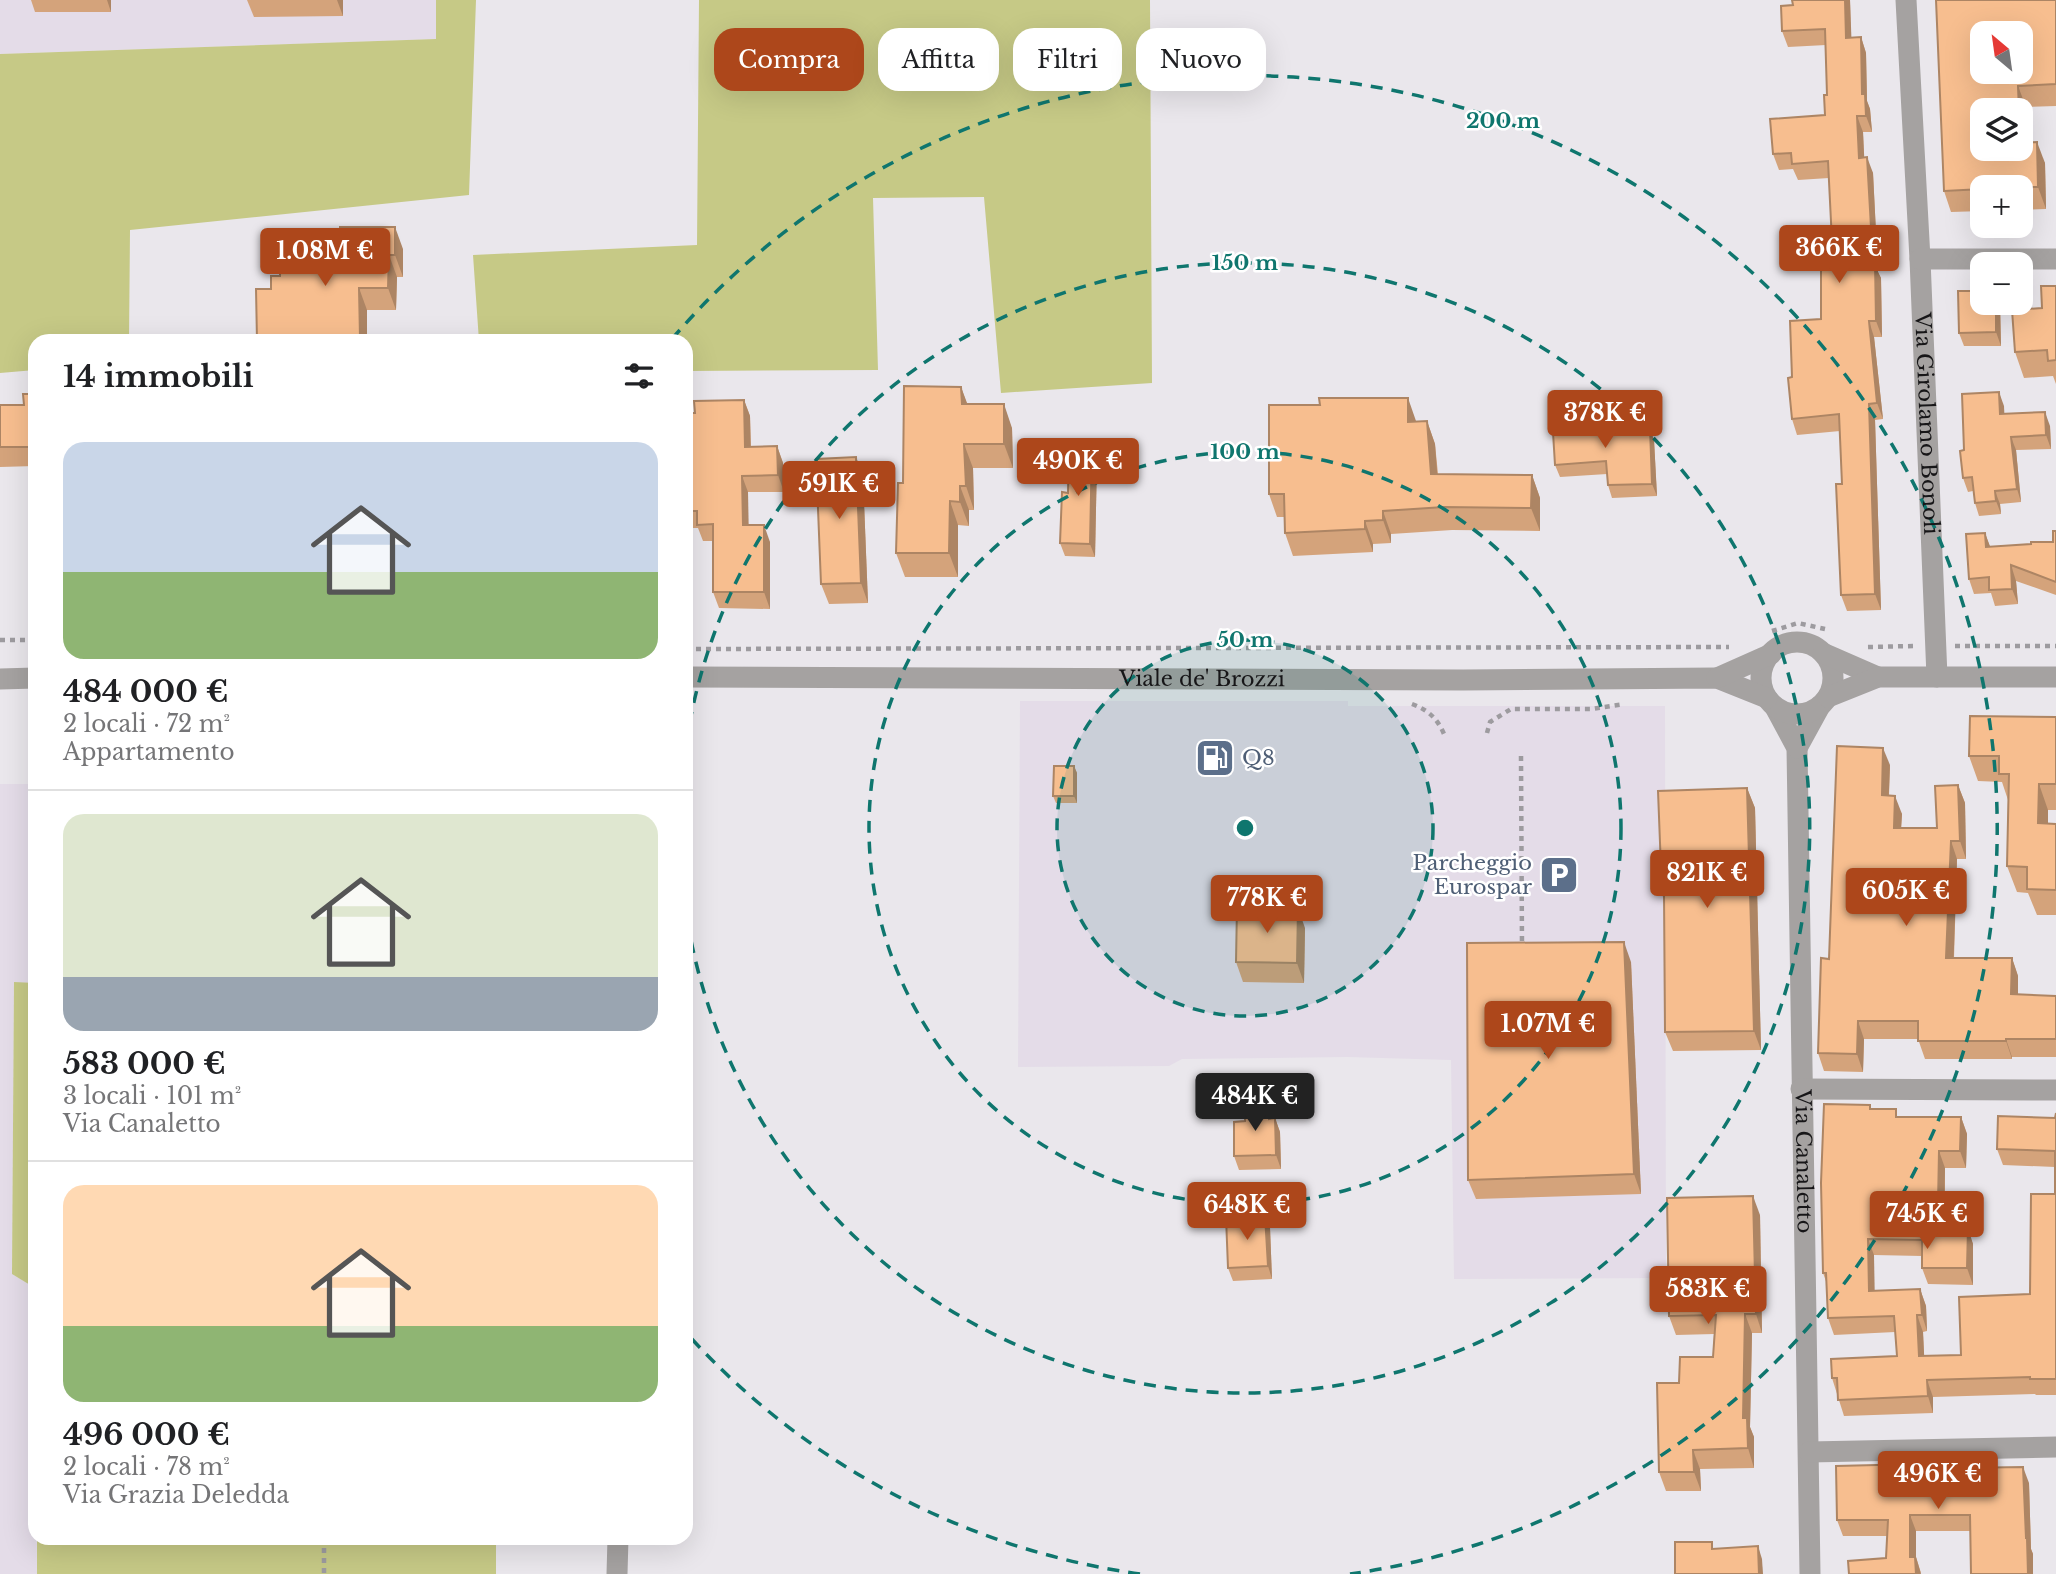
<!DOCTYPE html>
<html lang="it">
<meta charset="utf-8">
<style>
body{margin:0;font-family:"Libre Baskerville",serif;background:#f2f2f2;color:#202124;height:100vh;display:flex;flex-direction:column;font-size:26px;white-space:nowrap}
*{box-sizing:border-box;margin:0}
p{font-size:23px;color:#757577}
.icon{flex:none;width:38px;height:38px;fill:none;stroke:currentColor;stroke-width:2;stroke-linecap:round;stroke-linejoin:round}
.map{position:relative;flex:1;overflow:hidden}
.panel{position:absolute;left:28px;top:334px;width:665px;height:1211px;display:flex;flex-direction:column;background:#fff;border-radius:21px;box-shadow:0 7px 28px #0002}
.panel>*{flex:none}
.guide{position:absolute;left:714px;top:28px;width:665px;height:63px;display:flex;gap:14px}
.needle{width:46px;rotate:331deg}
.controls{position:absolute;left:1970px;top:21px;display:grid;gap:14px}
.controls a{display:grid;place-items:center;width:63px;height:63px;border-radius:14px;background:#fff;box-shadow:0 7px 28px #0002;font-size:35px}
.price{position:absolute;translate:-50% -60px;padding:0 16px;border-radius:7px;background:#ad471b;color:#fff;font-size:23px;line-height:46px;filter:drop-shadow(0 2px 4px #0008)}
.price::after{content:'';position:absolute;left:50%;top:42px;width:21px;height:16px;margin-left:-10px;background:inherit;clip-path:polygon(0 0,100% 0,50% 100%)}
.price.on{background:#222;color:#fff}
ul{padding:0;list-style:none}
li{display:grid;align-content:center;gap:14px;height:371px;padding:0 35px}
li+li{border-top:2px solid #e0e0e0}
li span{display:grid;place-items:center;height:217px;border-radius:21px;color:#555}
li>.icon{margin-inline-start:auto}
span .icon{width:126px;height:126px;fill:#fffc;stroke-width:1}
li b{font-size:30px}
h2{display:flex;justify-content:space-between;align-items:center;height:84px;padding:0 35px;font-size:30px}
.tag{padding:0 24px;border-radius:21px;background:#fff;box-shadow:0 7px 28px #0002;font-size:24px;line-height:63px}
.tag.on{background:#ad471b;color:#fff}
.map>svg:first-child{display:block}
.built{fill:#e4dce8}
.green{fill:#c6c986}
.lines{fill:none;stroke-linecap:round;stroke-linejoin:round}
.path{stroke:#9d9b9f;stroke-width:4.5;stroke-dasharray:5 5;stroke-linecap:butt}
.minor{stroke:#a5a2a1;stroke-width:21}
.tertiary{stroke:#a5a2a1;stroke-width:21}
.wall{fill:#d4a37b}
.shaded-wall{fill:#ad8564}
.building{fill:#f7be8f;stroke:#ad8564;stroke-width:2;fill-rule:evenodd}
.ring{fill:none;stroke:#0f766e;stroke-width:3.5;stroke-dasharray:12 9}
.labels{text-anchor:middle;stroke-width:5;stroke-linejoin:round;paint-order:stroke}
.street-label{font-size:21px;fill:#171618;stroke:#fff}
.service-label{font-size:21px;fill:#4e5e75;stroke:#fff;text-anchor:start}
.centre{fill:#0f766e;stroke:#fff;stroke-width:3.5}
.ring-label{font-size:21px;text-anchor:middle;font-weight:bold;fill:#0f766e;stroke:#fff;stroke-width:5;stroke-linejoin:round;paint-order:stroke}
</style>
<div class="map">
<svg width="2056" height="1574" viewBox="0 0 2056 1574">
<rect width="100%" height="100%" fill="#eae7ec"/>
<g class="built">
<polygon points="0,0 436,0 436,39 0,54"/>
<polygon points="1020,701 1348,701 1348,706 1665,706 1666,1278 1454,1279 1451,1060 1347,1057 1182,1059 1169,1066 1018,1067"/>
<polygon points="0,784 35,784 35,983 14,983 12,1274 35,1288 37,1574 0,1574"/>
</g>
<g class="green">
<polygon points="436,0 476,0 469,195 130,230 129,341 35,341 35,370 0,373 0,54 436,39"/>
<polygon points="699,0 1150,0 1152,383 1001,393 984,197 873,198 878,370 686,371 686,341 479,341 473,255 697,245"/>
<polygon points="14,982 35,983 35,1288 12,1274"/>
<rect x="37" y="1538" width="459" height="36"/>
</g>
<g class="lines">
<g class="path">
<polyline points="1772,631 1798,623 1825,629"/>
<polyline points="0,640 35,640"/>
<polyline points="1955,646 2056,646"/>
<polyline points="1868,647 1915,646"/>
<polyline points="686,649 1729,647"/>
<path d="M 1412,704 C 1428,710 1437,718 1444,734"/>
<polyline points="1487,733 1490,722 1511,709 1591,709 1624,704"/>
<polyline points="1521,756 1522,947"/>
<polyline points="324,1538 324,1574"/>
</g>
<g class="minor">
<path id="s1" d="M 1906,0 L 1920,259 L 1937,677"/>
<polyline points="1920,259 2056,259"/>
<path id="s2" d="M 1775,707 L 1797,748 L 1810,1574"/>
<polyline points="1797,748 1820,706"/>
<polyline points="1801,1089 2056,1090"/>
<polyline points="1809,1452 2056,1447"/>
<polyline points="617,1574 618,1538"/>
</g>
<g class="tertiary">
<circle cx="1797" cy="678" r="36"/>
<polyline points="1823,653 1878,677"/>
<path id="s3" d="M 686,677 L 1463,680 L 1717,678 L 1767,698"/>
<polyline points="1717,678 1771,654"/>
<polyline points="0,679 35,678"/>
<polyline points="1828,697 1878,677 2056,677"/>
</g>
</g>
<g class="wall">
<polygon points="31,0 111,0 111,12 35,12"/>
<polygon points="247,0 343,0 343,16 254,17"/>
<polygon points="1792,0 1850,0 1851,38 1861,37 1866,53 1867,101 1870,109 1872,132 1863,132 1864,157 1873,173 1878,272 1881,278 1882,337 1874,337 1883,419 1875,420 1881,610 1847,611 1841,595 1842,484 1840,431 1797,435 1792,419 1792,377 1821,319 1833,262 1829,178 1798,180 1793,169 1779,170 1773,154 1825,115 1827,95 1826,45 1788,47 1782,31 1793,5"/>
<polygon points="2056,0 2056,106 2026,107 2027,142 2045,163 2046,209 2021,210 2021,187 1983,187 1983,211 1951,212 1944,191"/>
<polygon points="403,249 403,277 397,277 396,310 367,310 367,341 257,341 271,289 280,276 340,252"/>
<polygon points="2056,286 2056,384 2053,376 2024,378 2015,352"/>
<polygon points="1983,303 2000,303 2001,346 1964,346 1959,333"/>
<polygon points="961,387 967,404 1012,428 1013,468 973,468 974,510 969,510 969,526 958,525 958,577 905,577 896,553 903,483"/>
<polygon points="35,394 35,466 0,467 0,405 24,405"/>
<polygon points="744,400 750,416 751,447 777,446 783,463 784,492 748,492 748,525 770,542 770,609 719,608 713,592 713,541 703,541 698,528 686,528 686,413 695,413"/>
<polygon points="2004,406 2004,414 2050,426 2051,449 2016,450 2021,502 2000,504 2001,514 1979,516 1975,503 1973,491 1968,492 1963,478 1964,450"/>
<polygon points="1427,421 1435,444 1438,474 1532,475 1540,498 1540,531 1452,530 1391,534 1391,543 1373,544 1373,552 1293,556 1285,533 1285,517 1277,517 1269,494 1416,422"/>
<polygon points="1589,425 1591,430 1654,440 1657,496 1612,498 1608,485 1607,474 1560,477 1555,465 1575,426"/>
<polygon points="856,457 863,477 868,603 829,604 821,584"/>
<polygon points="1097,460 1095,557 1065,556 1060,543 1068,493"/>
<polygon points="2056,531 2056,595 2016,581 2018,604 1995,606 1991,593 1974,594 1969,579 1985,533 1990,547 2031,544 2053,542"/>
<polygon points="2056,717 2056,810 2048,810 2048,824 2056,824 2056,915 2037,915 2028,893 2017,892 2007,866 2008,800 2002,782 1978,781 1969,756"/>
<polygon points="1890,765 1889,796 1902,814 1901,828 1937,828 1958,785 1965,803 1966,859 1957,859 1954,958 2012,958 2018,976 2018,994 2056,996 2056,1057 2012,1057 2012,1059 1925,1059 1918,1039 1864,1039 1863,1072 1824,1071 1818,1053 1829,959"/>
<polygon points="1074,766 1077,773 1077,803 1056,803 1053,796"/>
<polygon points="1747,788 1755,808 1761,1050 1673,1051 1665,1032 1664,900 1662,894"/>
<polygon points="1305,928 1304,983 1243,982 1236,962"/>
<polygon points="1631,962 1641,1194 1476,1199 1468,1180"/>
<polygon points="1871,1109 1899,1117 1961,1117 1967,1134 1966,1168 1945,1168 1945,1205 1960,1206 1966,1222 1966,1228 1973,1244 1973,1285 1928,1284 1922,1268 1922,1256 1874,1255 1874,1291 1920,1289 1926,1306 1927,1331 1923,1332 1924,1356 1961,1355 2030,1294 2055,1194 2055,1167 2003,1165 1997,1149 2055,1118 2056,1113 2056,1395 2036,1395 2035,1394 1933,1397 1933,1413 1844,1416 1832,1378 1897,1356 1895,1332 1834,1335 1828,1318 1827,1284 1823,1273"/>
<polygon points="1273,1117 1273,1118 1275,1118 1280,1132 1281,1169 1239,1170 1234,1156 1245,1121"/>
<polygon points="1760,1215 1762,1333 1752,1333 1750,1427 1754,1437 1754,1468 1700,1469 1701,1491 1666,1491 1659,1472 1679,1383 1713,1357 1714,1334 1676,1335 1669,1316"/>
<polygon points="1270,1228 1272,1279 1233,1281 1228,1268"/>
<polygon points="1959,1463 1961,1468 2029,1483 2031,1549 2033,1554 2033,1574 1971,1574 1971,1531 1916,1531 1916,1557 1921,1573 1886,1558 1887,1536 1843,1536 1837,1520"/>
</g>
<g class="shaded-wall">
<polygon points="107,0 111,0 111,12"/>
<polygon points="337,0 343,0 343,16"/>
<polygon points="1845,0 1850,0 1852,54 1846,38"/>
<polygon points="1861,37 1866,53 1867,101 1870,109 1872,132 1866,116 1862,94"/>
<polygon points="2018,86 2026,107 2028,164 2021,145 2021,110 2019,110"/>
<polygon points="1857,116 1863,132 1865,174 1859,158"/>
<polygon points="2037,142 2045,163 2046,209 2038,187"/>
<polygon points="1867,157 1873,173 1878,272 1881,278 1882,337 1876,321"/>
<polygon points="395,227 403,249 403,277 395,255"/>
<polygon points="389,255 397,277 396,310 388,288"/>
<polygon points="359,288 367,310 367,341 361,341 360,337"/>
<polygon points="1996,303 2000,303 2000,304 2001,346 1996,332"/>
<polygon points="1869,321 1874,337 1883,419 1877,403"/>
<polygon points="961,387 970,411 962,404"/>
<polygon points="1999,392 2004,406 2005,428 2000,414"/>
<polygon points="1408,398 1416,421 1416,445 1408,422"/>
<polygon points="744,400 750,416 751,464 745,447"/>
<polygon points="1004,404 1012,428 1013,468 1004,444"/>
<polygon points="1869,404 1875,420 1881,610 1875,594"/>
<polygon points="2045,412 2050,426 2051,449 2046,435"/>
<polygon points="1427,421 1435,444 1439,497 1431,474"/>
<polygon points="1650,428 1654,440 1657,496 1652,484"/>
<polygon points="2011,437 2016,450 2021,502 2017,489"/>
<polygon points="964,444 973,468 974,510 966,486"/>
<polygon points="777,446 783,463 784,492 778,475"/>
<polygon points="1092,447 1097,460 1095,557 1090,544"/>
<polygon points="856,457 863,477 868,603 861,583"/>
<polygon points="1532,475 1540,498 1540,531 1531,508"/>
<polygon points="742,476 748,492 749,542 743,525"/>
<polygon points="960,486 969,510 969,526 960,502"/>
<polygon points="1995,491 2000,504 2001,514 1996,501"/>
<polygon points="950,501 958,525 958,577 949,553"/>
<polygon points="1383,511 1391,534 1391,543 1383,520"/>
<polygon points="1365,521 1373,544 1373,552 1365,529"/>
<polygon points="764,525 770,542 770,609 764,592"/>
<polygon points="1985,533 1991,549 1986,547"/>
<polygon points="2011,565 2016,581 2018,604 2012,589"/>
<polygon points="1883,748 1890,765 1888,813 1882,795"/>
<polygon points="1074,766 1077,773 1077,803 1074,796"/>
<polygon points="2039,784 2048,810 2048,849 2038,823"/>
<polygon points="1958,785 1965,803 1966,859 1960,841"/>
<polygon points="1747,788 1755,808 1761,1050 1754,1031"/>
<polygon points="1895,796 1902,814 1900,846 1894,828"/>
<polygon points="1951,841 1957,859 1953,976 1946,958"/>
<polygon points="1298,908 1305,928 1304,983 1297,963"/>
<polygon points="1624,942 1631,962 1641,1194 1634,1174"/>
<polygon points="2012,958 2018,976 2018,1012 2011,994"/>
<polygon points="1858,1021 1864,1039 1863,1072 1857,1054"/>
<polygon points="2006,1039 2012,1057 2012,1059 2006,1041"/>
<polygon points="1269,1104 1273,1117 1274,1132 1269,1119"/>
<polygon points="1961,1117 1967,1134 1966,1168 1960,1151"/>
<polygon points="1275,1118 1280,1132 1281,1169 1276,1155"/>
<polygon points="1939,1151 1945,1168 1944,1222 1938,1205"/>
<polygon points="1753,1196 1760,1215 1762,1333 1756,1314"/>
<polygon points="1960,1206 1966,1222 1965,1244 1959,1228"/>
<polygon points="1265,1215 1270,1228 1272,1279 1268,1266"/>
<polygon points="1968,1228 1973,1244 1973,1285 1967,1268"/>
<polygon points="1868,1239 1874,1255 1875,1307 1869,1291"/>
<polygon points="1920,1289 1926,1306 1927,1331 1922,1315"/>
<polygon points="1745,1314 1752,1333 1750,1427 1754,1437 1754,1468 1748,1448 1743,1418"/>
<polygon points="1917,1315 1923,1332 1925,1373 1919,1356"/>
<polygon points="1927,1380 1933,1397 1933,1413 1928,1396"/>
<polygon points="1693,1450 1700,1469 1701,1491 1694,1472"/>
<polygon points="2023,1467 2029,1483 2031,1549 2033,1554 2033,1574 2028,1574"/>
<polygon points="1910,1515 1916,1531 1916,1557 1921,1574 1916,1574 1910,1557"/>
<polygon points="1758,1546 1762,1559 1763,1574 1759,1574"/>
</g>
<g class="building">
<polygon points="1792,0 1845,0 1846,38 1861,37 1862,94 1865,94 1866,116 1857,116 1859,158 1867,157 1873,262 1875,262 1876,321 1869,321 1877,403 1869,404 1875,594 1841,595 1836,484 1842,484 1839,414 1792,419 1788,378 1792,377 1790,321 1821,319 1821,262 1833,262 1828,161 1792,164 1791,153 1773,154 1770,119 1825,115 1824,95 1827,95 1825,29 1782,31 1781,6 1793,5"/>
<path d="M 1936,0 L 2056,0 L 2056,84 L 2018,86 L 2019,110 L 1983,110 L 1983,149 L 2021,149 L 2021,143 L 2037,142 L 2038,187 L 1983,187 L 1983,189 L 1944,191 ZM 1983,33 L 2021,33 L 2021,72 L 1983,72 Z"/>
<polygon points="340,227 395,227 395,255 389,255 388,288 359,288 360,337 340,337 340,341 257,341 256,289 271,289 271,276 280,276 280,261 289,249 304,246 340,252"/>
<polygon points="2041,286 2056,286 2056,360 2048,361 2047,350 2015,352 2012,310 2042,308"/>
<polygon points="1958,291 1983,291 1983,303 1996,303 1996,332 1959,333"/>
<polygon points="904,386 961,387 962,404 1004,404 1004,444 964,444 966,486 960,486 960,502 950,501 949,553 896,553 898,483 903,483"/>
<polygon points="1999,392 2000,414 2045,412 2046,435 2011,437 2017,489 1995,491 1996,501 1975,503 1972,477 1963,478 1960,451 1964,450 1962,394"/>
<polygon points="23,394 35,394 35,447 0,447 0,405 24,405"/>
<polygon points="1319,398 1408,398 1408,422 1427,421 1431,474 1532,475 1531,508 1444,507 1383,511 1383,520 1365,521 1365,529 1285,533 1284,494 1269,494 1269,405 1320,405"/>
<polygon points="744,400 745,447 777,446 778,475 742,476 743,525 764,525 764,592 713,592 713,524 697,525 697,511 686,511 686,413 695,413 694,401"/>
<polygon points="1571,415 1572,427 1589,425 1590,430 1650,428 1652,484 1608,485 1606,461 1555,465 1552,416"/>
<polygon points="1069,446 1092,447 1090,544 1060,543 1062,492 1068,493"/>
<polygon points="856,457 861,583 821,584 816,459"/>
<polygon points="2053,531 2056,531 2056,582 2011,565 2012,589 1989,590 1989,577 1969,579 1966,534 1985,533 1986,547 2031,544 2031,542 2053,542"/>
<polygon points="1970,716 2056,717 2056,784 2039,784 2038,823 2056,824 2056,890 2027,889 2027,867 2007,866 2009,774 1999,774 1999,756 1969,756"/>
<polygon points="1837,746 1883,748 1882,795 1895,796 1894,828 1937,828 1935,786 1958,785 1960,841 1951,841 1946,958 2012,958 2011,994 2056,996 2056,1039 2006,1039 2006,1041 1918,1041 1918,1021 1858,1021 1857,1054 1818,1053 1821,958 1829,959"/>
<polygon points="1054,766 1074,766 1074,796 1053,796"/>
<polygon points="1747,788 1754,1031 1665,1032 1664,894 1662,894 1658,791"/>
<polygon points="1237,906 1298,908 1297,963 1236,962"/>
<polygon points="1624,942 1634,1174 1468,1180 1467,943"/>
<polygon points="1269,1104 1269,1119 1275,1118 1276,1155 1234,1156 1234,1122 1245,1121 1245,1105"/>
<polygon points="1824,1104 1870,1105 1870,1109 1896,1109 1896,1117 1961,1117 1960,1151 1939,1151 1938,1205 1960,1206 1959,1228 1968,1228 1967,1268 1922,1268 1922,1240 1868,1239 1869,1291 1920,1289 1922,1315 1917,1315 1919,1356 1961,1355 1959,1297 2030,1294 2031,1194 2055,1194 2055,1151 1997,1149 1998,1116 2055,1118 2056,1113 2056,1379 2030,1379 2030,1377 1927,1380 1928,1396 1838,1400 1837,1378 1832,1378 1831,1359 1897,1356 1894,1316 1828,1318 1826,1273 1823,1273 1821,1183"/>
<polygon points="1753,1196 1756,1314 1745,1314 1743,1418 1747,1418 1748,1448 1693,1450 1694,1472 1659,1472 1657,1383 1679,1383 1680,1357 1713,1357 1716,1315 1669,1316 1667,1198"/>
<polygon points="1265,1215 1268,1266 1228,1268 1226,1217"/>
<polygon points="1959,1463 1959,1468 2023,1467 2026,1538 2027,1538 2028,1574 1971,1574 1970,1515 1910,1515 1910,1557 1915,1557 1916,1574 1849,1574 1848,1561 1886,1558 1888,1520 1837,1520 1836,1466"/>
<polygon points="1675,1542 1712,1542 1712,1549 1758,1546 1759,1574 1675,1574"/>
</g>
<circle cx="1245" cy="828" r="188" fill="#0f766e" fill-opacity=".12"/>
<g class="ring">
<circle cx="1245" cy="828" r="188"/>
<circle cx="1245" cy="828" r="376"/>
<path d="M686 744A565 565 0 1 1 686 912"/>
<path d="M1140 1574A753 753 0 0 1 690 1337M672 339A753 753 0 1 1 1350 1574"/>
</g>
<defs>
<g id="fuel-square" transform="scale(2.0125)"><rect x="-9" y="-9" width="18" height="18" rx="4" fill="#5c6f8a" stroke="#fff"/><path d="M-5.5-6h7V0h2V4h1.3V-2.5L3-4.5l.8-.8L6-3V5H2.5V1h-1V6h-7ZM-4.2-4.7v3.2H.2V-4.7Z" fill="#fff"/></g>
<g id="parking-square" transform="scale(2.0125)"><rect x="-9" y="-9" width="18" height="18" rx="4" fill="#5c6f8a" stroke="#fff"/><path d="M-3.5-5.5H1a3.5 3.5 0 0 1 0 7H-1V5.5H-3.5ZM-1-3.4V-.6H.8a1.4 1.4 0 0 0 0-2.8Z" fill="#fff"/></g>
</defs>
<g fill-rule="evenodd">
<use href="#fuel-square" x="1215" y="758"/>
<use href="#parking-square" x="1559" y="875"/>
</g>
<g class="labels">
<g class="street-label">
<text dy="7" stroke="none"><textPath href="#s1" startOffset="424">Via Girolamo Bonoli</textPath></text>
<text dy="7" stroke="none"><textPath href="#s3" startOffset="516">Viale de' Brozzi</textPath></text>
<text dy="7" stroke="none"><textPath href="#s2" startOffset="460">Via Canaletto</textPath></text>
</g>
<g class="service-label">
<text x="1242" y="765">Q8</text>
<text x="1532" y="870" text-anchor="end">Parcheggio<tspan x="1532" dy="24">Eurospar</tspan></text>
</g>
</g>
<circle cx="1245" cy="828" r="10" class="centre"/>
<g class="ring-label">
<text x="1503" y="128">200 m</text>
<text x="1245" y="270">150 m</text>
<text x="1245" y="459">100 m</text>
<text x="1245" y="647">50 m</text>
</g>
</svg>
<div class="controls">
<a><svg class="needle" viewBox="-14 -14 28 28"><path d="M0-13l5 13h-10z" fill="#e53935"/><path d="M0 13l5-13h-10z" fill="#757577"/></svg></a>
<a><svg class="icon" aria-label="layers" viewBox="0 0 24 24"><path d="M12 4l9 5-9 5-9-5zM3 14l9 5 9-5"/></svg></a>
<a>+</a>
<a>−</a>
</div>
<b class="price" style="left:1839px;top:285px">366K €</b>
<b class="price" style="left:325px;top:288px">1.08M €</b>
<b class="price" style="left:1605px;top:450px">378K €</b>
<b class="price" style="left:1078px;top:498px">490K €</b>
<b class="price" style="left:839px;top:521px">591K €</b>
<b class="price" style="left:1707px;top:910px">821K €</b>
<b class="price" style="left:1906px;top:928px">605K €</b>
<b class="price" style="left:1267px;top:935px">778K €</b>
<b class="price" style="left:1548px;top:1061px">1.07M €</b>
<b class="price on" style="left:1255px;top:1133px">484K €</b>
<b class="price" style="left:1247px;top:1242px">648K €</b>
<b class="price" style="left:1927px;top:1251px">745K €</b>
<b class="price" style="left:1708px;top:1326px">583K €</b>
<b class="price" style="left:1938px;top:1511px">496K €</b>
<div class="guide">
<a class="tag on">Compra</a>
<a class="tag">Affitta</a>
<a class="tag">Filtri</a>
<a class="tag">Nuovo</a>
</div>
<section class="panel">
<h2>14 immobili<svg class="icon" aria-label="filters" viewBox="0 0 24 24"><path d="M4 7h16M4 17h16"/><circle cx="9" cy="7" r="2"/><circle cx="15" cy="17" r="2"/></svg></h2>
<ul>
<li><span style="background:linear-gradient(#c9d6e8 60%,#8fb573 0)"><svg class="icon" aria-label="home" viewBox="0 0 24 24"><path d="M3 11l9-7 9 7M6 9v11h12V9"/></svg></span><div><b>484 000 €</b><p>2 locali · 72 m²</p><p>Appartamento</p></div></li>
<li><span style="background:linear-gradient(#dfe7d0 75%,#9aa5b1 0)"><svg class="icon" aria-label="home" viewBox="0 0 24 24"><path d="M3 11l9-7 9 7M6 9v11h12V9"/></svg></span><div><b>583 000 €</b><p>3 locali · 101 m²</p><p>Via Canaletto</p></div></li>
<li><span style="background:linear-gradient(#ffd9b3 65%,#8fb573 0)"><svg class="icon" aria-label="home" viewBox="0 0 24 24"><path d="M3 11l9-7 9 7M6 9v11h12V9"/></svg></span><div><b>496 000 €</b><p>2 locali · 78 m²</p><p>Via Grazia Deledda</p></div></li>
</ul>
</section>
</div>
